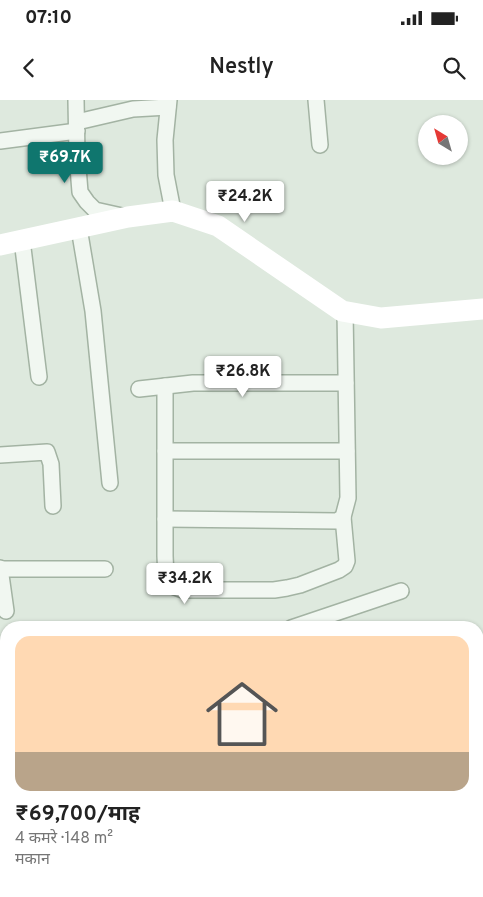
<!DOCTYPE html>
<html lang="hi">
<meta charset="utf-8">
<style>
body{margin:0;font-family:Overpass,"Noto Sans Devanagari",sans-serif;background:#f2f2f2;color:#222;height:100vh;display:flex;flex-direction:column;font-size:19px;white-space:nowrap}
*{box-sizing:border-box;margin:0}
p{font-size:16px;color:#767676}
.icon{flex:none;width:28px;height:28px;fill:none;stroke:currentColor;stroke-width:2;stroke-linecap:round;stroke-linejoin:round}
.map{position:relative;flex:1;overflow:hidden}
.sheet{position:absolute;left:0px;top:521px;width:484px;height:276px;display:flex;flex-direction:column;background:#fff;border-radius:20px 20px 0 0;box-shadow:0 1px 4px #0004}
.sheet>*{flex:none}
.needle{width:32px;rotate:323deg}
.tools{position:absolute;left:418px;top:15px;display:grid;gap:10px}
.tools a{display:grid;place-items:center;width:50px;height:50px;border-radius:50%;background:#fff;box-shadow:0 1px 4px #0004;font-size:25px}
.price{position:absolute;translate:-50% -42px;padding:0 11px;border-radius:5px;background:#fff;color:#222;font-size:16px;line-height:32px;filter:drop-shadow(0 1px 2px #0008)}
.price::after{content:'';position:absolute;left:50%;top:30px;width:15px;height:11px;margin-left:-8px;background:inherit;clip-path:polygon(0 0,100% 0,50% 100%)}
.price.active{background:#0f766e;color:#fff}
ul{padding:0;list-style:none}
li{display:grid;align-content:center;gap:10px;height:265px;padding:0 15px}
li span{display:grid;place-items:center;height:155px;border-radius:15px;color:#555}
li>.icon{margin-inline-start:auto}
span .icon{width:90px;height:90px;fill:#fffc;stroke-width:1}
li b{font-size:21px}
.status{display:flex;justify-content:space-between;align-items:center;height:35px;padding:0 25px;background:#fff;direction:ltr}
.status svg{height:14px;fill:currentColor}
header{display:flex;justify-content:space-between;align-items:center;height:65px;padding:0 15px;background:#fff;font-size:22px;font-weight:600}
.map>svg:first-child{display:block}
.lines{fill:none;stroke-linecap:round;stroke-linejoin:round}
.canal{stroke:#99cc95;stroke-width:14}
.street-casing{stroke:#a3b3a3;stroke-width:18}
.street{stroke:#f1f7f1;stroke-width:15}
.secondary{stroke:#fff;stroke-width:21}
</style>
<div class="status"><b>07:10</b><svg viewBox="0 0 49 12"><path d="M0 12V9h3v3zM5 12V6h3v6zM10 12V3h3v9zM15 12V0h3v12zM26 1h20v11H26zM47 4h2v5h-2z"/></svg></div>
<header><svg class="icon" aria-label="back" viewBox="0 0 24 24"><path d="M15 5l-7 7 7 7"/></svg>Nestly<svg class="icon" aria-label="search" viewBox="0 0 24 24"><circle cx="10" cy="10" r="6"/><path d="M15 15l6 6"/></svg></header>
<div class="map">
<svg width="483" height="797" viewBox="0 0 483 797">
<rect width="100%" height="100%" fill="#dee9de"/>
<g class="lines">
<g class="canal">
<polyline points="0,590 6,595"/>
<polyline points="0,665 6,669"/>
<polyline points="172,791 180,797"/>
<polyline points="264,791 271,797"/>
</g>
<g class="street-casing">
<g id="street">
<polyline points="76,0 77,55 80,92 87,102 95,110 122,116"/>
<polyline points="169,0 165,40 166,75 173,111"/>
<polyline points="316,0 320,45"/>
<polyline points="77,22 133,9 168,7"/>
<polyline points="0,41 77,31"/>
<polyline points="79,128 93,211 110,383"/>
<polyline points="22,140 39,277"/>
<polyline points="165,286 165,456 166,477 175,487 183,490 274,490 287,488 300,485 339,470 345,466 347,461 343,417"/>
<polyline points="139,289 193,283 346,283"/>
<polyline points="165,351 347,351"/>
<polyline points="0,355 47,352 51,364 53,406"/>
<polyline points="165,419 337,421 343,417 348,398 345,211"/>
<polyline points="0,468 6,511"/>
<polyline points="0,469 105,469"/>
<polyline points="291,528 401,491"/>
<polyline points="0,552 6,550"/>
<polyline points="0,563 6,568"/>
<polyline points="478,608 483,608"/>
<polyline points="296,791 304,797"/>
<polyline points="378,791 378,797"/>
<polyline points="441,797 479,795"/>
</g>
</g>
<use href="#street" class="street"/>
<polyline class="secondary" points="0,145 128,117 173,111 218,126 342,211 381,218 483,209"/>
</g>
</svg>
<div class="tools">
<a><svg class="needle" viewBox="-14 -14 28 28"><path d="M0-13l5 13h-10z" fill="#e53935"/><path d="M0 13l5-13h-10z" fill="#767676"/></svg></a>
</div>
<b class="price active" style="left:65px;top:84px">₹69.7K</b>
<b class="price" style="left:245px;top:123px">₹24.2K</b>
<b class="price" style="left:243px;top:298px">₹26.8K</b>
<b class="price" style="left:185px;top:505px">₹34.2K</b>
<section class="sheet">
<ul>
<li><span style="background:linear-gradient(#ffd9b3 75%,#b9a48a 0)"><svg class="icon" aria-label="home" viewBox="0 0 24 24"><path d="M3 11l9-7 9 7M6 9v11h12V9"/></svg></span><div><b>₹69,700/माह</b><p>4 कमरे · 148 m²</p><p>मकान</p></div></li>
</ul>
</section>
</div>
